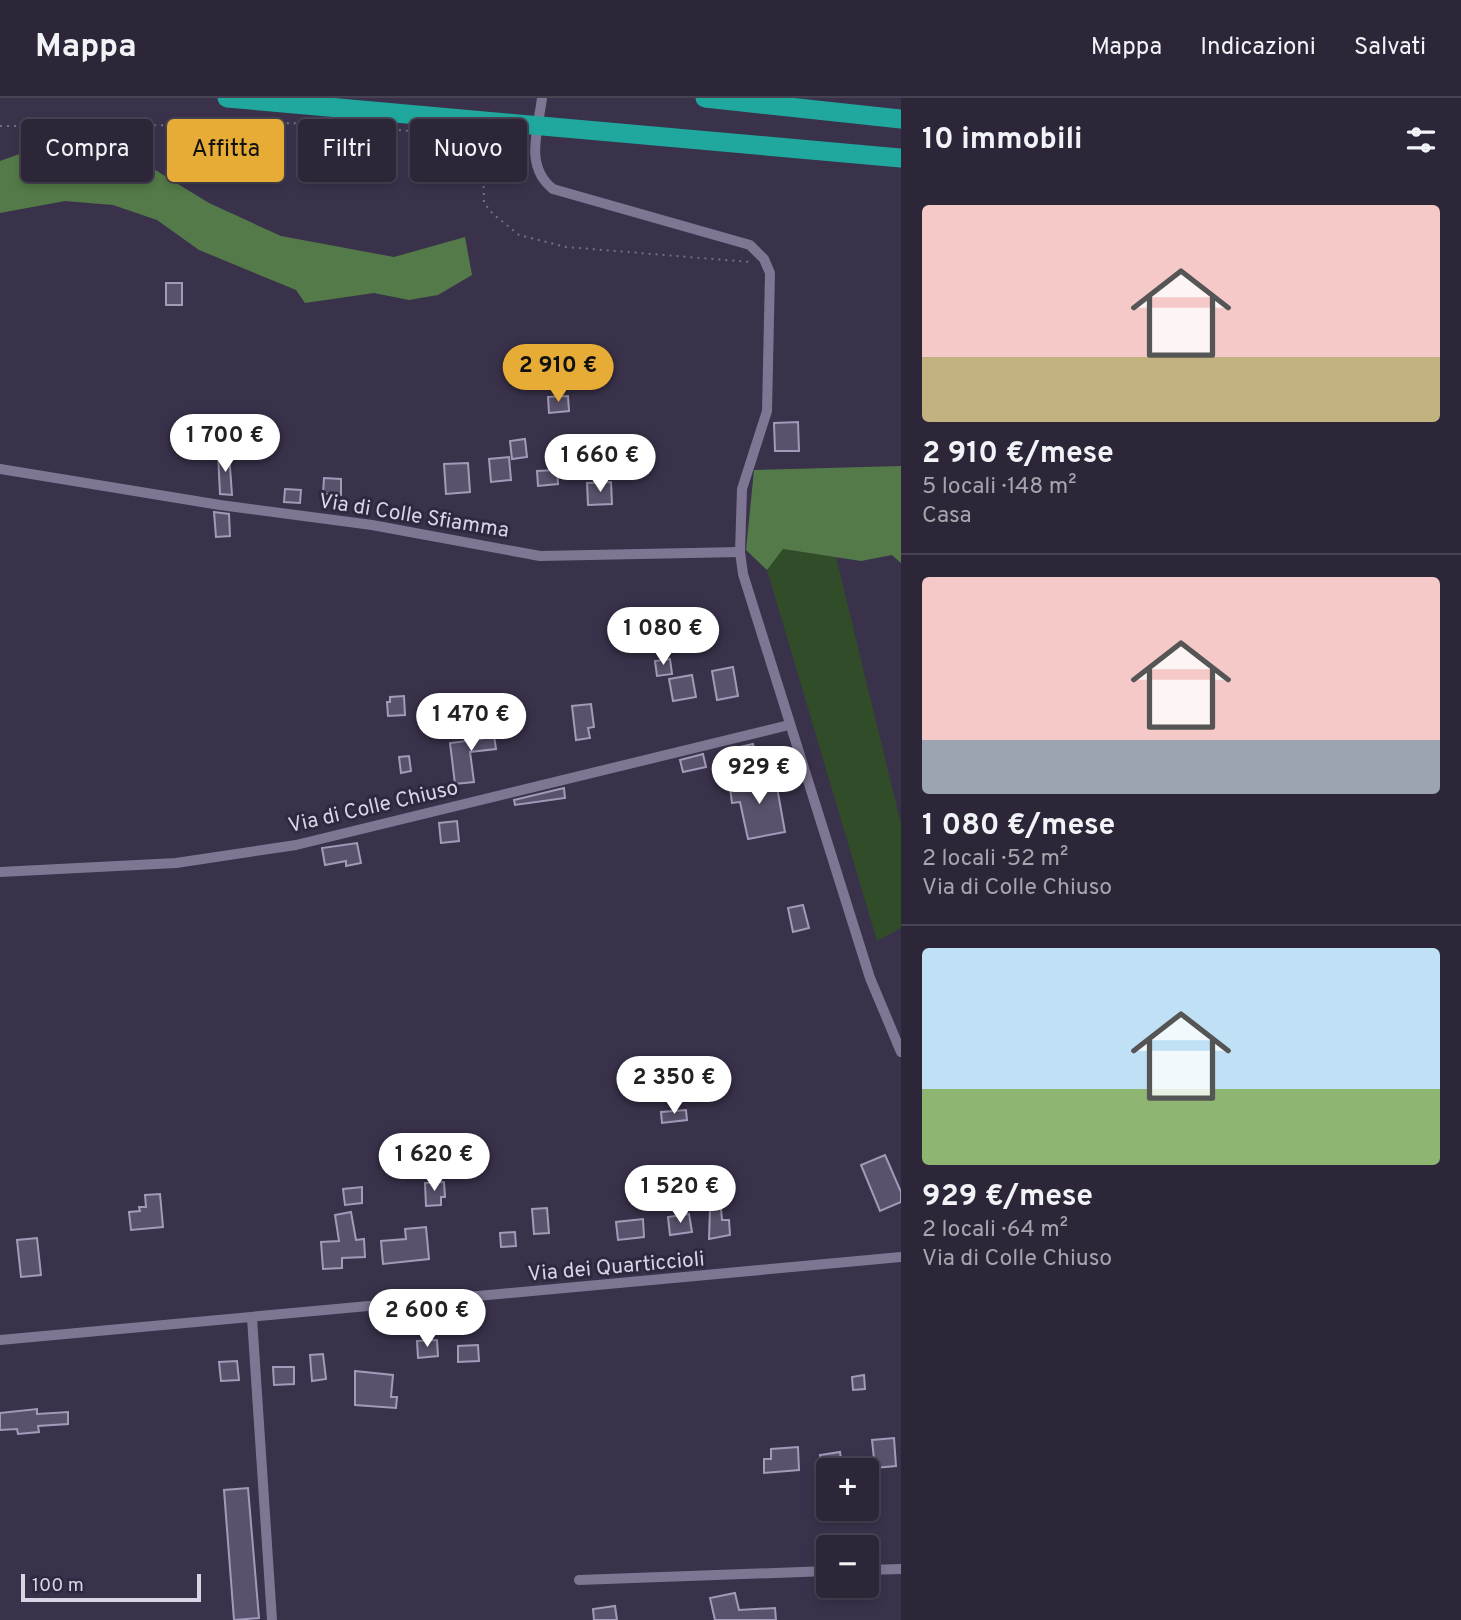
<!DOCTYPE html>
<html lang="it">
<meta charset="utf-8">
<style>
body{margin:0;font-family:Overpass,sans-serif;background:#342e40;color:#f1f3f6;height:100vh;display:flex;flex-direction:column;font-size:26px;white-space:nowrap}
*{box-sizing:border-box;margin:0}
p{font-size:23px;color:#a6a5ae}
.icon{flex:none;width:38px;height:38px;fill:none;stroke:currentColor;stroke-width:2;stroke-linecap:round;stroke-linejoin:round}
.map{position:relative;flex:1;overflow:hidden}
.side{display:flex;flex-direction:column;background:#2c2638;width:560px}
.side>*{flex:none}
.guide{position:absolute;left:21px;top:21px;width:665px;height:63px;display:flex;gap:14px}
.buttons{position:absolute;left:816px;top:1360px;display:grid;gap:14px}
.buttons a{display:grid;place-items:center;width:63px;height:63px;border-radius:7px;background:#2c2638;box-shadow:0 4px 10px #0003,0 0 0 2px #484353;font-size:35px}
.scale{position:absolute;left:21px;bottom:18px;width:180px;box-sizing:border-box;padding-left:7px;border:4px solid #d9d5e5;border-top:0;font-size:19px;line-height:24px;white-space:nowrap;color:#d9d5e5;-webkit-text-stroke:5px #302840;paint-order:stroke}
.price{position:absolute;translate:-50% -60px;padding:0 16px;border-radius:24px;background:#fff;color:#222;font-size:23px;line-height:46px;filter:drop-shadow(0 2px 4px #0008)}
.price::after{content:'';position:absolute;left:50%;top:42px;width:21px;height:16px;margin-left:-10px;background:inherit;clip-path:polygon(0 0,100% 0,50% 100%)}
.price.current{background:#e6ac36;color:#111}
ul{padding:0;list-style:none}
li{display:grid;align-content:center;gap:14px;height:371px;padding:0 21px}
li+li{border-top:2px solid #484353}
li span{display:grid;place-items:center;height:217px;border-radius:7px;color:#555}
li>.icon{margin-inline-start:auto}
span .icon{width:126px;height:126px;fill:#fffc;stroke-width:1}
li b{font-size:30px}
h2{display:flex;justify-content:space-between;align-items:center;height:84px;padding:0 21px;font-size:30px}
.pill{padding:0 24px;border-radius:7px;background:#2c2638;box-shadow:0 4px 10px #0003,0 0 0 2px #484353;font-size:24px;line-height:63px}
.pill.current{background:#e6ac36;color:#111}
header{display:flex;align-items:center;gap:42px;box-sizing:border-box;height:98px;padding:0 35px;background:#2c2638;border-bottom:2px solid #484353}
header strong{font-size:33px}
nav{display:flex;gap:38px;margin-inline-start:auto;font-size:24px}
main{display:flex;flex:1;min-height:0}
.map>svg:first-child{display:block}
.green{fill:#304c28}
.forest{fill:#537a48}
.building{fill:#5a526d;stroke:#a29ab8;stroke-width:2}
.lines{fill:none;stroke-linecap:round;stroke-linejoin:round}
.path{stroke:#756e84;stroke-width:2;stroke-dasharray:2 5;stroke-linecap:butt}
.street{stroke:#7e7693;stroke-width:10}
.highway{stroke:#20a89e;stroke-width:19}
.labels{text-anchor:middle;stroke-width:6;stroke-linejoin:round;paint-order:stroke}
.street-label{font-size:21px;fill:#d9d5e5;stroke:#302840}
</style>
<header>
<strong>Mappa</strong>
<nav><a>Mappa</a><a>Indicazioni</a><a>Salvati</a></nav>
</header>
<main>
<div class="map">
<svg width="901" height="1522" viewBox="0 0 901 1522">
<rect width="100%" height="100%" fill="#3a324b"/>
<polygon class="green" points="782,451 836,459 901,726 901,830 877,843 767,472"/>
<g class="forest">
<polygon points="108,43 209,105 281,138 394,159 465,139 472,177 438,197 409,202 374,195 305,205 296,192 199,152 157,122 113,107 65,103 0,115 0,63 39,49"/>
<polygon points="901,368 901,465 892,457 861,463 783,451 767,472 746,452 754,372"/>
</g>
<g class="building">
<rect x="166" y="185" width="16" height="22"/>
<polygon points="568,298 569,313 549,315 548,299"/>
<polygon points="798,324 799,353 775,353 774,325"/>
<polygon points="593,337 593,353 579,354 579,338"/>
<polygon points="525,341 527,359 512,361 510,343"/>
<polygon points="218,355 229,355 232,397 220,396"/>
<polygon points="509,359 511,382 491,384 489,361"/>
<polygon points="468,365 470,394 446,396 444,366"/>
<polygon points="557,372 558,386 538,388 537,373"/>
<polygon points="324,380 341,381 341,397 323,396"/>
<polygon points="611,384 612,406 588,407 587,385"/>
<polygon points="285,391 301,392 300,405 284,404"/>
<polygon points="214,414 229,416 230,438 216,439"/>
<polygon points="670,561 672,576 657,578 655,563"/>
<polygon points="733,569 738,598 717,602 712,573"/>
<polygon points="692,577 696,599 673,603 669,581"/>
<polygon points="404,598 405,617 388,618 387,604 390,604 390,599"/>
<polygon points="591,606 594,629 588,630 590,640 576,642 572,608"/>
<polygon points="492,623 496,651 470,654 474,684 455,686 450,645 482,641 479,625"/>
<polygon points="753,646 755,657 733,661 731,651"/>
<polygon points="703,656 706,669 683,674 680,662"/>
<polygon points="409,658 411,673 401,675 399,659"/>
<polygon points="775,678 785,734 748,741 740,704 732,705 729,683"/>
<polygon points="564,690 565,700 515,707 514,702"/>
<polygon points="457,723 459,743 441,745 439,725"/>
<polygon points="357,745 361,765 346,768 346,763 325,767 322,750"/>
<polygon points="803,807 809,830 793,834 788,810"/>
<polygon points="686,1012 687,1022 662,1025 661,1014"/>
<polygon points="885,1057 901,1094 901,1104 880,1113 861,1067"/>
<polygon points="444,1084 445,1099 441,1099 441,1107 426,1108 425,1085"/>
<polygon points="362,1089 362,1105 345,1107 343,1091"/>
<polygon points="160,1096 163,1129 131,1132 129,1114 140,1113 139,1109 146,1109 145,1097"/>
<polygon points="547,1110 549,1135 534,1136 532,1111"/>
<polygon points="721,1110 722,1122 729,1122 730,1137 709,1141 710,1111"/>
<polygon points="351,1114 356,1142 364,1141 365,1159 342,1160 342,1170 323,1171 321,1144 339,1143 335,1117"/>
<polygon points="689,1116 692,1134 670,1137 668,1119"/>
<polygon points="643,1121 644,1139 618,1142 616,1124"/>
<polygon points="426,1129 429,1161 383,1166 381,1143 406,1141 405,1131"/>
<polygon points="515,1134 516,1148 501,1149 500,1135"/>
<polygon points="37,1140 41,1177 21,1179 17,1142"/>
<polygon points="437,1242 438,1258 418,1260 417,1243"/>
<polygon points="478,1247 479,1263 458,1264 458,1248"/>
<polygon points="323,1256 326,1281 312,1283 310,1257"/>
<polygon points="237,1263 239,1282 221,1283 219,1264"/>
<polygon points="273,1269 294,1269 294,1286 274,1287"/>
<polygon points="355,1273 393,1277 391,1299 397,1299 396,1310 355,1307"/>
<polygon points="864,1277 865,1291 853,1292 852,1279"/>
<polygon points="37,1311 37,1316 68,1314 68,1326 38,1328 39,1334 18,1336 17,1331 0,1332 0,1315"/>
<polygon points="894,1340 896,1368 875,1370 872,1342"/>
<polygon points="798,1349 799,1372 764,1375 764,1361 771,1361 771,1351"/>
<polygon points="840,1354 841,1361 845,1361 847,1372 822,1372 820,1357"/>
<polygon points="248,1390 259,1520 234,1522 224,1392"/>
<polygon points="735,1495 739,1512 775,1510 776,1522 715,1522 710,1500"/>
<polygon points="615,1508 617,1522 594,1522 593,1511"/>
</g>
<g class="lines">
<g class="path">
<polyline points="0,28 194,27 221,24 335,26"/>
<polyline points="378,30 431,35 480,55 483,60 484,105 493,116 519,137 566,149 750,164"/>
</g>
<g class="street">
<path d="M 542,0 C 538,33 524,68 553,91 L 750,147 L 764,161 L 770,175 L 767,313 L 742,391 L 740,454 L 743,476 L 870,880 L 901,954"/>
<polyline points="0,371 220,407 372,427 540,458 740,454"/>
<polyline points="0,774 176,765 296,747 789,627"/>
<polyline points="252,1220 272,1522"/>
<polyline points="0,1242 901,1159"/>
<polyline points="866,1472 901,1471"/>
<polyline points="579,1482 828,1473"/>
</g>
<g class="highway">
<polyline points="227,0 901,60"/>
<polyline points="705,0 901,21"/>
</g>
</g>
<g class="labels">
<g class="street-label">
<text transform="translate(414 417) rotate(9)" y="7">Via di Colle Sfiamma</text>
<text transform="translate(373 708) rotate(-13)" y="7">Via di Colle Chiuso</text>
<text transform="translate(616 1168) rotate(-5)" y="7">Via dei Quarticcioli</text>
</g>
</g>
</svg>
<div class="buttons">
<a>+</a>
<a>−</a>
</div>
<div class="scale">100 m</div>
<b class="price current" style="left:558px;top:306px">2 910 €</b>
<b class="price" style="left:225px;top:376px">1 700 €</b>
<b class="price" style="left:600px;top:396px">1 660 €</b>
<b class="price" style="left:663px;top:569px">1 080 €</b>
<b class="price" style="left:471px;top:655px">1 470 €</b>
<b class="price" style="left:759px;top:708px">929 €</b>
<b class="price" style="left:674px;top:1018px">2 350 €</b>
<b class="price" style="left:434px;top:1095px">1 620 €</b>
<b class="price" style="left:680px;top:1127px">1 520 €</b>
<b class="price" style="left:427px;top:1251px">2 600 €</b>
<div class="guide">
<a class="pill">Compra</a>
<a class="pill current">Affitta</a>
<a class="pill">Filtri</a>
<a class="pill">Nuovo</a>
</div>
</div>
<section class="side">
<h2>10 immobili<svg class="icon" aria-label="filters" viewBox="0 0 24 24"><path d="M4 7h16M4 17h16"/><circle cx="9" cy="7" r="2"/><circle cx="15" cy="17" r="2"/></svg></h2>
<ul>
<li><span style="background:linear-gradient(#f6c9c9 70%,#c2b280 0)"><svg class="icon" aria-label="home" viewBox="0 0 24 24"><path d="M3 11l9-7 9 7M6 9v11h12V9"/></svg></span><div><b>2 910 €/mese</b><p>5 locali · 148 m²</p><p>Casa</p></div></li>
<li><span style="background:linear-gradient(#f6c9c9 75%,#9aa5b1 0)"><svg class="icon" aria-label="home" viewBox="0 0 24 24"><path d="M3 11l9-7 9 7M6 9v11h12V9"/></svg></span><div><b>1 080 €/mese</b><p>2 locali · 52 m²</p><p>Via di Colle Chiuso</p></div></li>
<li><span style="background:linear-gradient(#bfe0f5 65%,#8fb573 0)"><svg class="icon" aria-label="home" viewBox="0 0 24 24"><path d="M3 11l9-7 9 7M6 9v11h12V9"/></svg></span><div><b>929 €/mese</b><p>2 locali · 64 m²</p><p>Via di Colle Chiuso</p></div></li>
</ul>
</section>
</main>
